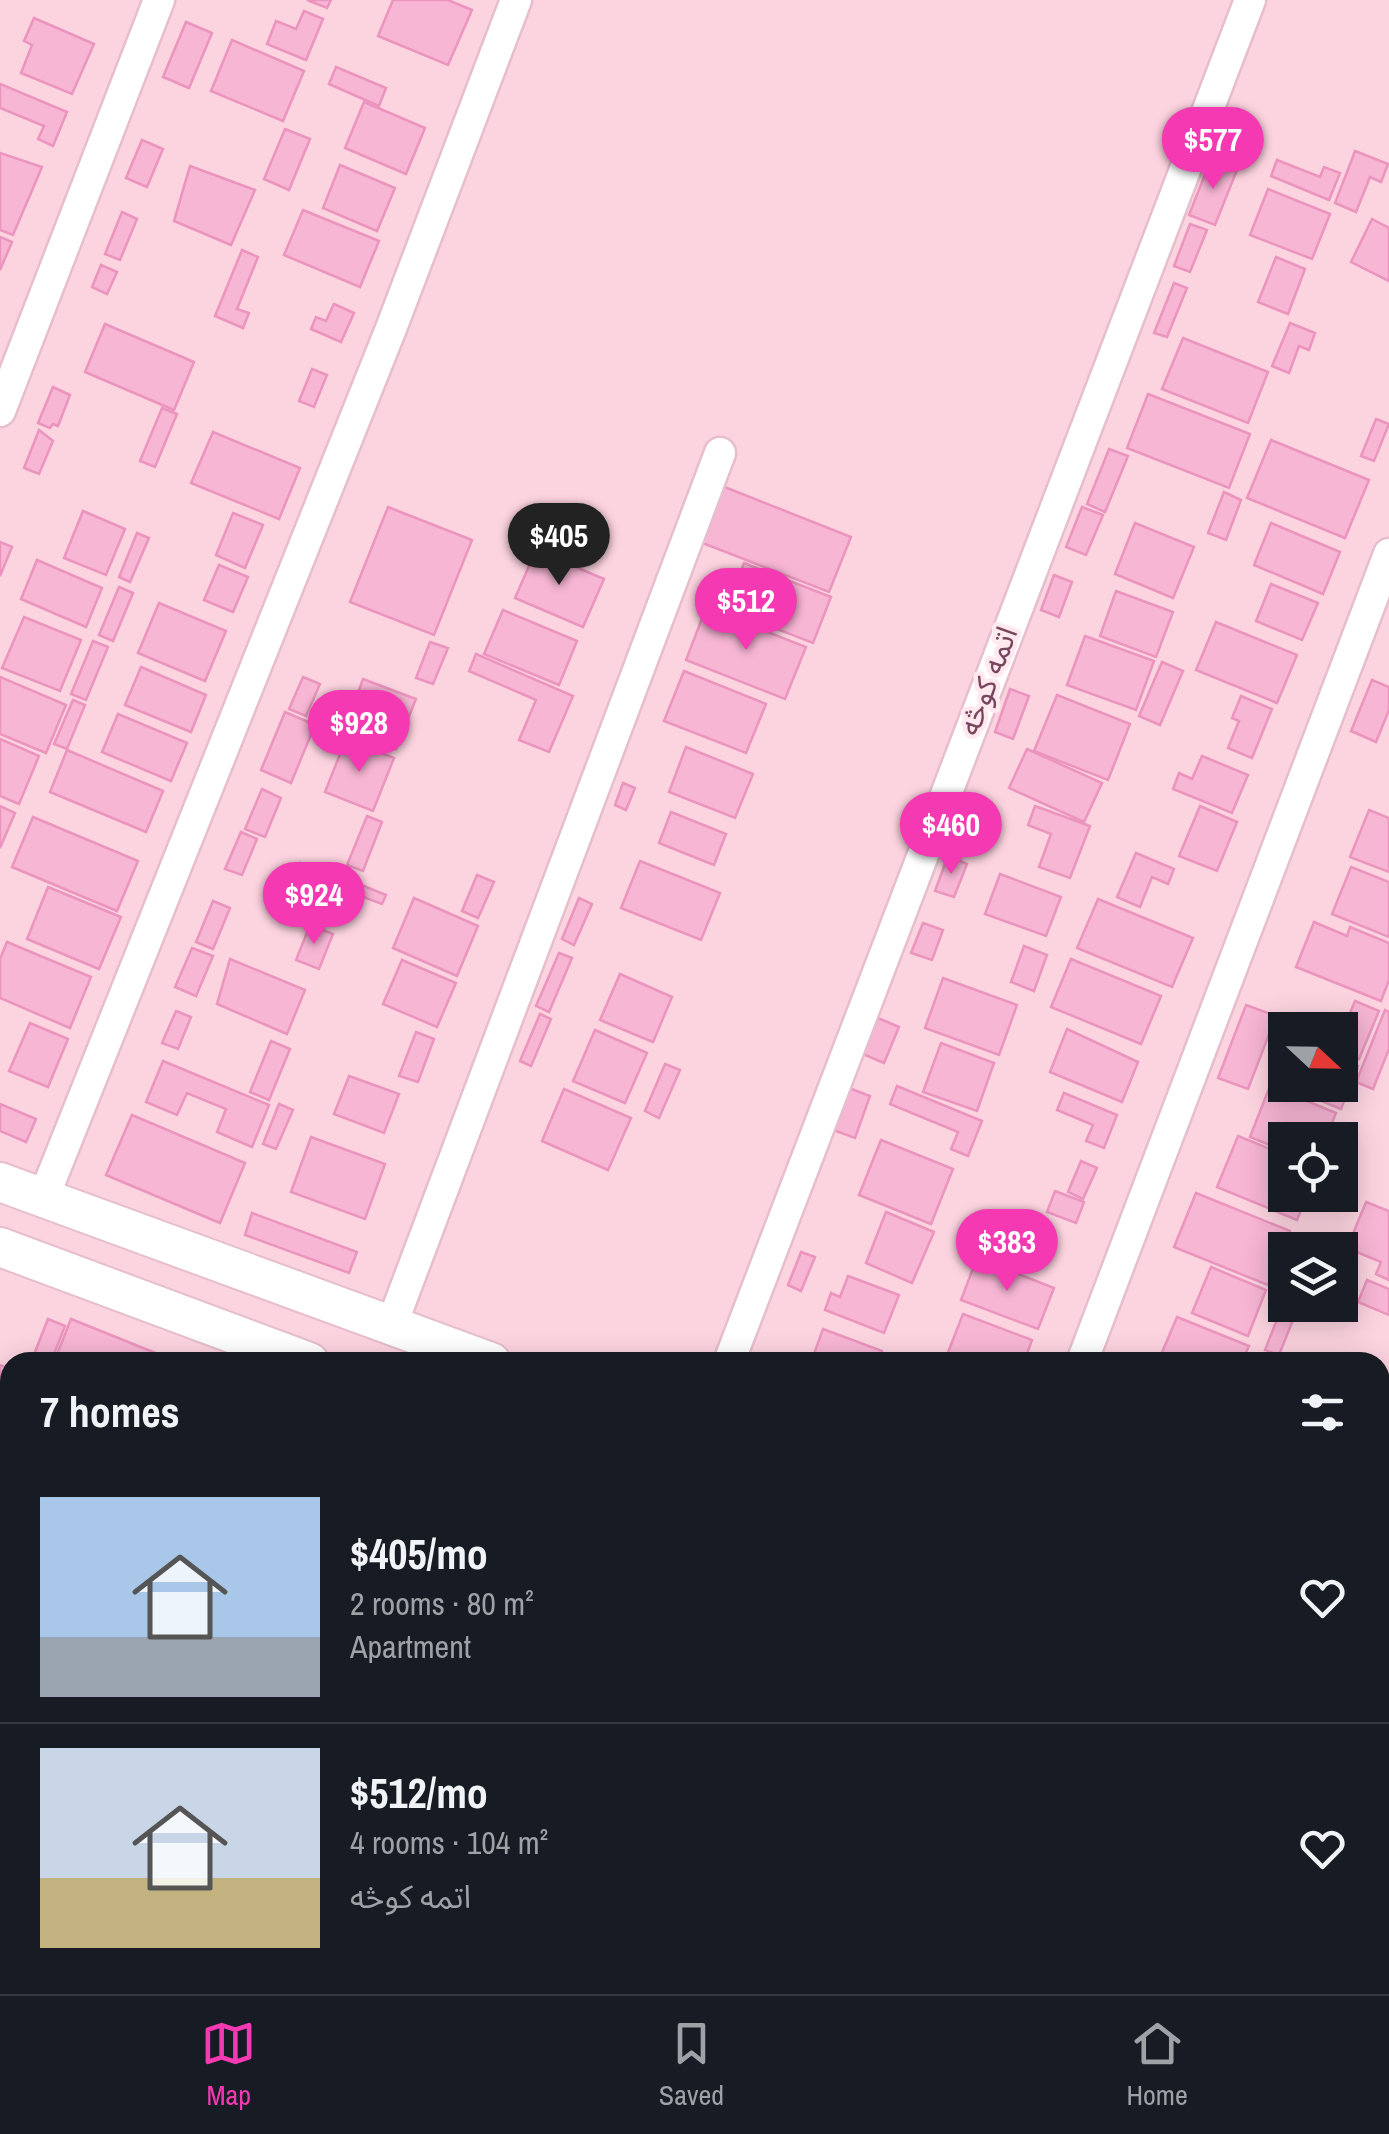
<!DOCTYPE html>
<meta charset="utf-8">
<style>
body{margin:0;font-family:"Archivo Narrow","Noto Sans Arabic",sans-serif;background:#242831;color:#f1f3f6;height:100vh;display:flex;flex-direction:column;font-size:38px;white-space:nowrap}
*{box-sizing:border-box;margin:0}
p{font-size:32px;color:#9ea1a6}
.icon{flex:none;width:55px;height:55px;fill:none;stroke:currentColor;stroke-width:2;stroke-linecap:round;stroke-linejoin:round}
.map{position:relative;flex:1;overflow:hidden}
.sheet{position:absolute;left:0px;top:1352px;width:1390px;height:642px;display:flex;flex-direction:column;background:#171b24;border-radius:30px 30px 0 0;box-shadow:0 5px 25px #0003}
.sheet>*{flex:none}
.needle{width:65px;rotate:112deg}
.fabs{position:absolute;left:1268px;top:1012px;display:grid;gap:20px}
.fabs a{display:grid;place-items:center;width:90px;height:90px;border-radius:0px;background:#171b24;box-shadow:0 5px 25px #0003;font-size:50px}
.price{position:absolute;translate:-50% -85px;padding:0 22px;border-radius:35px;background:#f539b2;color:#fff;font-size:32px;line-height:65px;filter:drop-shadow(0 2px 5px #0008)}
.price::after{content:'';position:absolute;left:50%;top:60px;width:30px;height:22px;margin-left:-15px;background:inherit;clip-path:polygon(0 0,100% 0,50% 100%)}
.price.on{background:#222;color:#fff}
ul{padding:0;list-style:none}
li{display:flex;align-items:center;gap:30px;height:250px;padding:0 40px}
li+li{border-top:2px solid #363941}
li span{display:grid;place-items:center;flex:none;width:280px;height:200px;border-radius:0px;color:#555}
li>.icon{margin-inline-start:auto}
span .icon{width:120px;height:120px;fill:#fffc;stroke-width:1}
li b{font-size:42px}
h2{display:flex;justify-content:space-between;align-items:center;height:120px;padding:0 40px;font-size:42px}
.tabs{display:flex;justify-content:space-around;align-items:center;height:140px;border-top:2px solid #363941;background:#171b24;font-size:28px;color:#9ea1a6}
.tabs a{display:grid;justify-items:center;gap:5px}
.tabs .on{color:#f539b2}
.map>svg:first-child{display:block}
.residential{fill:#fcd4e0;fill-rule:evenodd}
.building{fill:#f7b6d4;stroke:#eb94be;stroke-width:2.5}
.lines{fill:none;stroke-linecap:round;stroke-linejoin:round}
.minor-casing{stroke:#e6becd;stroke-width:35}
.tertiary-casing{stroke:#e6becd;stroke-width:42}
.minor{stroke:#fff;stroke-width:30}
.tertiary{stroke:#fff;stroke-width:38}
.labels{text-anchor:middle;stroke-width:9;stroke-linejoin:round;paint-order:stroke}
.street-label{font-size:30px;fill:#78455f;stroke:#ffe9ef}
</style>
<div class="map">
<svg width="1389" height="1994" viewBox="0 0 1389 1994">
<rect width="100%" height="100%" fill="#ffe1e8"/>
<path class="residential" d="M 0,0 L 1389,0 L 1389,1994 L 0,1994 ZM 1285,1030 L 1340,1030 L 1340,1085 L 1285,1085 ZM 1285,1140 L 1340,1140 L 1340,1195 L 1285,1195 ZM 1285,1250 L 1340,1250 L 1340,1305 L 1285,1305 ZM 10,1362 L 1380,1362 L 1380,1985 L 10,1985 Z"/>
<g class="building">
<polygon points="307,0 331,0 327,8"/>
<polygon points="393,0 448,0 472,10 448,65 378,36"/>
<polygon points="304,11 323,19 306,60 267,44 276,21 296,29"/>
<polygon points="34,18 94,44 72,94 21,73 32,45 24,41"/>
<polygon points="186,22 212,33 189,88 163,77"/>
<polygon points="232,40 304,71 283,121 211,91"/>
<polygon points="336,67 386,88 379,106 329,84"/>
<polygon points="0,84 67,112 53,146 38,139 44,126 0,108"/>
<polygon points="364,102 425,128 406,174 345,148"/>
<polygon points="285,129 310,139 289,190 264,179"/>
<polygon points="142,140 163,149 147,187 126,178"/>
<polygon points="1355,151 1388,164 1381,182 1370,177 1356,212 1335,203"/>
<polygon points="0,153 42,167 13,235 0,230"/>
<polygon points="1211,159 1237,170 1215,225 1189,215"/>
<polygon points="1277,160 1320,177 1324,167 1340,173 1329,200 1271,176"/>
<polygon points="340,165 395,188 377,231 323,208"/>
<polygon points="190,166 255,190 231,245 174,221"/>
<polygon points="1268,189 1330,214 1312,259 1250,235"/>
<polygon points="303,210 379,241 360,287 284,255"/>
<polygon points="122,212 137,219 120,260 105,254"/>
<polygon points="1372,219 1389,228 1389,281 1351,262"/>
<polygon points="1190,224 1207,230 1190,272 1174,266"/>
<polygon points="0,237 12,242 0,270"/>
<polygon points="242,250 258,257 237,309 249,313 243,328 215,316"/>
<polygon points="1276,257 1305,269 1288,314 1258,302"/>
<polygon points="101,265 117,272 107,294 92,287"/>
<polygon points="1174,283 1187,288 1167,337 1154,333"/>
<polygon points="334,304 354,313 341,342 311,329 316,317 326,321"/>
<polygon points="1290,323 1315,333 1309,350 1299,346 1289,373 1272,366"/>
<polygon points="105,324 194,362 174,410 85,372"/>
<polygon points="1183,338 1268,372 1248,423 1162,389"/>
<polygon points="312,369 327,375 314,407 299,401"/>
<polygon points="53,387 70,395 58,426 53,424 50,428 38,423"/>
<polygon points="1148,394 1250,434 1229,488 1127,448"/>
<polygon points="162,408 177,414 155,467 140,461"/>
<polygon points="1376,419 1389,424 1374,461 1361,456"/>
<polygon points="39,430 53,441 39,474 24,468"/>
<polygon points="213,432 300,468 279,519 191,483"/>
<polygon points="1271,440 1369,480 1345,538 1247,498"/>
<polygon points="1109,449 1128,456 1105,512 1087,504"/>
<polygon points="722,486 851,537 829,592 700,542"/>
<polygon points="1224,492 1241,500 1226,540 1208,533"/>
<polygon points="388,507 472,540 434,635 350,602"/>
<polygon points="1082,507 1103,515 1086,555 1066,547"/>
<polygon points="83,511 125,529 106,575 64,558"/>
<polygon points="233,513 263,525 245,568 216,555"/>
<polygon points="1135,523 1194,547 1173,598 1115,574"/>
<polygon points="1271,523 1340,552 1323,594 1254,565"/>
<polygon points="137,533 149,538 130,582 119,577"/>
<polygon points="0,542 12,547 0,576"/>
<polygon points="536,550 604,579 583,627 515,598"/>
<polygon points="37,560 102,588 86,627 21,599"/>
<polygon points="744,563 831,597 813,643 726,609"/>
<polygon points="219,565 248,577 233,612 204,600"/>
<polygon points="1054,575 1072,582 1059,617 1041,610"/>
<polygon points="1271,584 1318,603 1302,640 1256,621"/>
<polygon points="119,587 133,593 113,641 99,635"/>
<polygon points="1116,591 1173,612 1156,657 1100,636"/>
<polygon points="159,603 226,631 205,681 138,653"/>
<polygon points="706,608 806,647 785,699 686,660"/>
<polygon points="503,610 577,641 559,685 484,654"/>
<polygon points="24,617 81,640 60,691 2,668"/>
<polygon points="1216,622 1297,655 1277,703 1196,670"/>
<polygon points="1085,636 1154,661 1136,710 1067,685"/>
<polygon points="93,641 108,647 86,700 71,694"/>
<polygon points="430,642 448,648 433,684 416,678"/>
<polygon points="476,654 573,696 549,752 519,740 536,700 469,671"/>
<polygon points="1162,662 1183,671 1160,725 1139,716"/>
<polygon points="141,667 206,695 191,732 125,705"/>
<polygon points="684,671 766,704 746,753 664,721"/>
<polygon points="0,677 66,705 46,753 0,734"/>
<polygon points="303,677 320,684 306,716 289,709"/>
<polygon points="363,679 416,699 396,749 344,729"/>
<polygon points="1372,680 1389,687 1389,710 1376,742 1351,731"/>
<polygon points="1010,689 1029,696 1013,739 995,732"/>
<polygon points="1057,695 1130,724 1108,780 1034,751"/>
<polygon points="1241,696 1272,709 1252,758 1228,748 1239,721 1232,718"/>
<polygon points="73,700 85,705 67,749 54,744"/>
<polygon points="285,712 315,725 291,783 261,770"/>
<polygon points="118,714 187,743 171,781 102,752"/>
<polygon points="0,739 39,756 19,804 0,796"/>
<polygon points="346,739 394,758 373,811 325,792"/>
<polygon points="686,747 753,774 735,818 669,792"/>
<polygon points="1027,749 1102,783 1084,822 1009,788"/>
<polygon points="67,750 163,791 146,832 50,792"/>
<polygon points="1202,756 1248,775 1232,813 1173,789 1179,773 1192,779"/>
<polygon points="623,783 635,788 626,810 615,805"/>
<polygon points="262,789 281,798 265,837 245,829"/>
<polygon points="0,806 15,813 0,848"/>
<polygon points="1035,806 1090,826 1070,878 1039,867 1051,834 1028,825"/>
<polygon points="1200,806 1237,822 1217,871 1179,856"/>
<polygon points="1369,810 1389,818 1389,872 1350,857"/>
<polygon points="671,812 726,834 714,865 659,843"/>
<polygon points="367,816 382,822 363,871 347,865"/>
<polygon points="33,817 138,861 117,911 12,867"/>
<polygon points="241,832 257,839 242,875 225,869"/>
<polygon points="1136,853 1174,869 1168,884 1152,877 1140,907 1117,897"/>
<polygon points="948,856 967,864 954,897 935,891"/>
<polygon points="640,861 720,893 701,940 621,908"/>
<polygon points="300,863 347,882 330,924 283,905"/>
<polygon points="1351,867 1389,882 1389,937 1332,914"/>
<polygon points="1000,874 1061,897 1046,936 985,914"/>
<polygon points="477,875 494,882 478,918 462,911"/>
<polygon points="359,884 386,895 382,904 355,894"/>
<polygon points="48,887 121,917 99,969 27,939"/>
<polygon points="414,898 478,926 457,976 393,948"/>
<polygon points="579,898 592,904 574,945 562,939"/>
<polygon points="1098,899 1193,938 1172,987 1077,948"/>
<polygon points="213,901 230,908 213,949 196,942"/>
<polygon points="1314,922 1347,936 1350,927 1389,943 1389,980 1381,1001 1296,967"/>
<polygon points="923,923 943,930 932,960 911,953"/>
<polygon points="310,925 333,934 319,969 296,960"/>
<polygon points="7,942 91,977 70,1028 0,998 0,959"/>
<polygon points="1024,946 1047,955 1034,991 1011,982"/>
<polygon points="192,948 213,956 196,996 175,987"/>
<polygon points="559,953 572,958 549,1012 536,1006"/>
<polygon points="230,959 305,990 287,1034 217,1004"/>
<polygon points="1071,959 1161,996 1141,1044 1051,1007"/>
<polygon points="402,960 456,983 437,1027 383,1004"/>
<polygon points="620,974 672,997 653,1042 600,1020"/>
<polygon points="943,978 1017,1005 999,1055 925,1028"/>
<polygon points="1355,1001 1379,1011 1359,1059 1340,1051 1340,1037"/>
<polygon points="1246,1005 1276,1016 1248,1089 1218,1078"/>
<polygon points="1385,1010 1389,1012 1389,1049 1373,1089 1356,1082"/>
<polygon points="176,1011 191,1017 178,1049 162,1043"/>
<polygon points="540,1014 551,1019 531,1066 520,1061"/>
<polygon points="878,1018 899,1027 884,1063 863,1054"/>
<polygon points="30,1023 68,1039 48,1087 9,1071"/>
<polygon points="1067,1029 1138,1062 1122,1102 1050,1072"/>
<polygon points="595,1030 647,1053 625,1103 573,1081"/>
<polygon points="416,1032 434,1039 418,1082 399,1076"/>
<polygon points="271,1041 290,1049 269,1100 250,1092"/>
<polygon points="941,1043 994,1063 977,1111 923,1092"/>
<polygon points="1340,1059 1358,1066 1341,1109 1278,1083 1285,1065 1285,1085 1340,1085"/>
<polygon points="163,1061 269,1105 252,1147 217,1132 226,1109 187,1093 177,1115 146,1102"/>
<polygon points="665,1064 680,1070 659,1118 645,1111"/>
<polygon points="349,1076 399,1094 384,1133 334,1114"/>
<polygon points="897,1086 982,1121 968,1156 951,1149 958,1132 890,1104"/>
<polygon points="1270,1086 1336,1113 1325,1140 1285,1140 1285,1151 1250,1137"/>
<polygon points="849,1088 870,1096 855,1138 833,1130"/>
<polygon points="564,1089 631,1118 608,1170 542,1141"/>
<polygon points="1064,1093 1117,1115 1104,1148 1086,1141 1093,1125 1057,1110"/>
<polygon points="0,1104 36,1119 26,1142 0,1131"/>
<polygon points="279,1104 293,1110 276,1149 263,1144"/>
<polygon points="132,1115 245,1163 220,1223 106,1175"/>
<polygon points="1238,1136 1285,1155 1285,1195 1307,1195 1297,1220 1217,1187"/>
<polygon points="311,1137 385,1164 365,1219 291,1192"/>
<polygon points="881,1140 953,1169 931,1224 859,1195"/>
<polygon points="1081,1161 1097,1168 1083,1199 1068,1192"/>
<polygon points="1055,1191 1084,1202 1076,1223 1047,1212"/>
<polygon points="1196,1193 1290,1231 1268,1285 1174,1247"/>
<polygon points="1366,1202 1389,1211 1389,1280 1376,1274 1381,1262 1347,1248"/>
<polygon points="886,1212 934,1232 912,1283 866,1263"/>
<polygon points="252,1213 357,1252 349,1273 245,1235"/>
<polygon points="801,1252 815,1257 801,1291 788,1285"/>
<polygon points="977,1258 1054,1288 1038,1329 961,1300"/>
<polygon points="1211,1267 1266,1290 1248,1336 1192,1313"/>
<polygon points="848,1276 899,1295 884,1333 825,1310 831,1293 840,1297"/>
<polygon points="1367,1280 1389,1289 1389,1315 1358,1302"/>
<polygon points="1285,1299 1285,1305 1299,1305 1279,1355 1265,1350"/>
<polygon points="963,1314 1032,1340 1024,1362 945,1360"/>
<polygon points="1177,1317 1249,1346 1242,1362 1158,1362"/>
<polygon points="48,1319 65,1326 51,1362 31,1362"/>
<polygon points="71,1319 178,1362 54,1362"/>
<polygon points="823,1329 882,1351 877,1362 811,1362"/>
<polygon points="0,1365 10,1369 10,1426 0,1422"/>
<polygon points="1389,1594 1387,1646 1389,1678 1380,1674 1380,1616"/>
<polygon points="0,1629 10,1633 10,1699 0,1695"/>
<polygon points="1380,1823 1389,1826 1389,1860 1380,1857"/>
<polygon points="1380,1863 1389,1867 1389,1935 1380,1932"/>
<polygon points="1380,1961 1389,1964 1380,1994 1358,1994 1335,1985 1380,1985"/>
<polygon points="53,1985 65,1985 77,1990 75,1994 49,1994"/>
<polygon points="136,1985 169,1985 165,1994"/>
<polygon points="437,1985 525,1985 522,1994 462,1994"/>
<polygon points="757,1985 774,1992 773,1994 753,1994"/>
<polygon points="784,1985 873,1985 870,1994 807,1994"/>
<polygon points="1146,1985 1244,1985 1240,1994 1156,1994 1144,1989"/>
<polygon points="1274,1985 1298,1985 1322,1994 1270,1994"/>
</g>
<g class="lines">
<g class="minor-casing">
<g id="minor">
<polyline points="0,411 159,0"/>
<polyline points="43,1199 392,326 516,0"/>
<polyline points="392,1324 720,453"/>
<polyline points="729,1362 1250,0"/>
<polyline points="1082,1362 1389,554"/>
<polyline points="1380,1530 1389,1507"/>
<polyline points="10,1994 14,1985"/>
<polyline points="373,1994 376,1985"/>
<polyline points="722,1994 726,1985"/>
<polyline points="1096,1994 1099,1985"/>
</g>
</g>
<g class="tertiary-casing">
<g id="tertiary">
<polyline points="0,1182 491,1362"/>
<polyline points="0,1247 309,1362"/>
<polyline points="1380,1716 1389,1720"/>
<polyline points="1380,1783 1389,1786"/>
</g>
</g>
<use href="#minor" class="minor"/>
<use href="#tertiary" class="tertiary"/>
</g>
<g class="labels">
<g class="street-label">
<text transform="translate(988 681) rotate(-69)" y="10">اتمه کوڅه</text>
</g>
</g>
</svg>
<div class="fabs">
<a><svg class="needle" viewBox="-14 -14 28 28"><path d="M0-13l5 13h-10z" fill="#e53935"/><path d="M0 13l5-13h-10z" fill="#9ea1a6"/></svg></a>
<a><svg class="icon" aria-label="locate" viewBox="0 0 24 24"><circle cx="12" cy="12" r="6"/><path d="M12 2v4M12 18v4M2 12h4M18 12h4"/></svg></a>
<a><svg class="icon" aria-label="layers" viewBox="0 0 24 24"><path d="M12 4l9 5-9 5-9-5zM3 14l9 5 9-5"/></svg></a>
</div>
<b class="price" style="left:1213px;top:192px">$577</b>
<b class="price on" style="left:559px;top:588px">$405</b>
<b class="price" style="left:746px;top:653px">$512</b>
<b class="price" style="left:359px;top:775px">$928</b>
<b class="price" style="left:951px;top:877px">$460</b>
<b class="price" style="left:314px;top:947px">$924</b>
<b class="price" style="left:1007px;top:1294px">$383</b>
<section class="sheet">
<h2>7 homes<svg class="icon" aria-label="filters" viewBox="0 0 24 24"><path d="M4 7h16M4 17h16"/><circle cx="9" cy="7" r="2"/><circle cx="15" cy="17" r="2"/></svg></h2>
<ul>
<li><span style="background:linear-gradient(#a9c7e8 70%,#9aa5b1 0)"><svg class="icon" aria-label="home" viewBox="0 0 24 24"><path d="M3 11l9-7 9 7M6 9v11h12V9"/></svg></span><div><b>$405/mo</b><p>2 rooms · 80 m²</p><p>Apartment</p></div><svg class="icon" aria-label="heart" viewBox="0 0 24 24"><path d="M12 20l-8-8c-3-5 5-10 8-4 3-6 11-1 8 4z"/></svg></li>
<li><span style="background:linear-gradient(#c9d6e8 65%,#c2b280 0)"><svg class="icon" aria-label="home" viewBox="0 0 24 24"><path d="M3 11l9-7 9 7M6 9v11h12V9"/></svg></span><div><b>$512/mo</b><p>4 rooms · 104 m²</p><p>اتمه کوڅه</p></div><svg class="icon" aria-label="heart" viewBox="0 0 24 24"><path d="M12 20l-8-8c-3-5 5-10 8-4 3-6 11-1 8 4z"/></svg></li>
</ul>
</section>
</div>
<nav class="tabs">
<a class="on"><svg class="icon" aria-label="map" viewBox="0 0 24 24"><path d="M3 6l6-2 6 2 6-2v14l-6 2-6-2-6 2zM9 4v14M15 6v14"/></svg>Map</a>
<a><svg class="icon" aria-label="saved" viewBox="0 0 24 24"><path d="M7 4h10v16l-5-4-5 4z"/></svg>Saved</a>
<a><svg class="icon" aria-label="home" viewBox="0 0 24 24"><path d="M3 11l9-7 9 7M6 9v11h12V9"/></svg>Home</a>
</nav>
